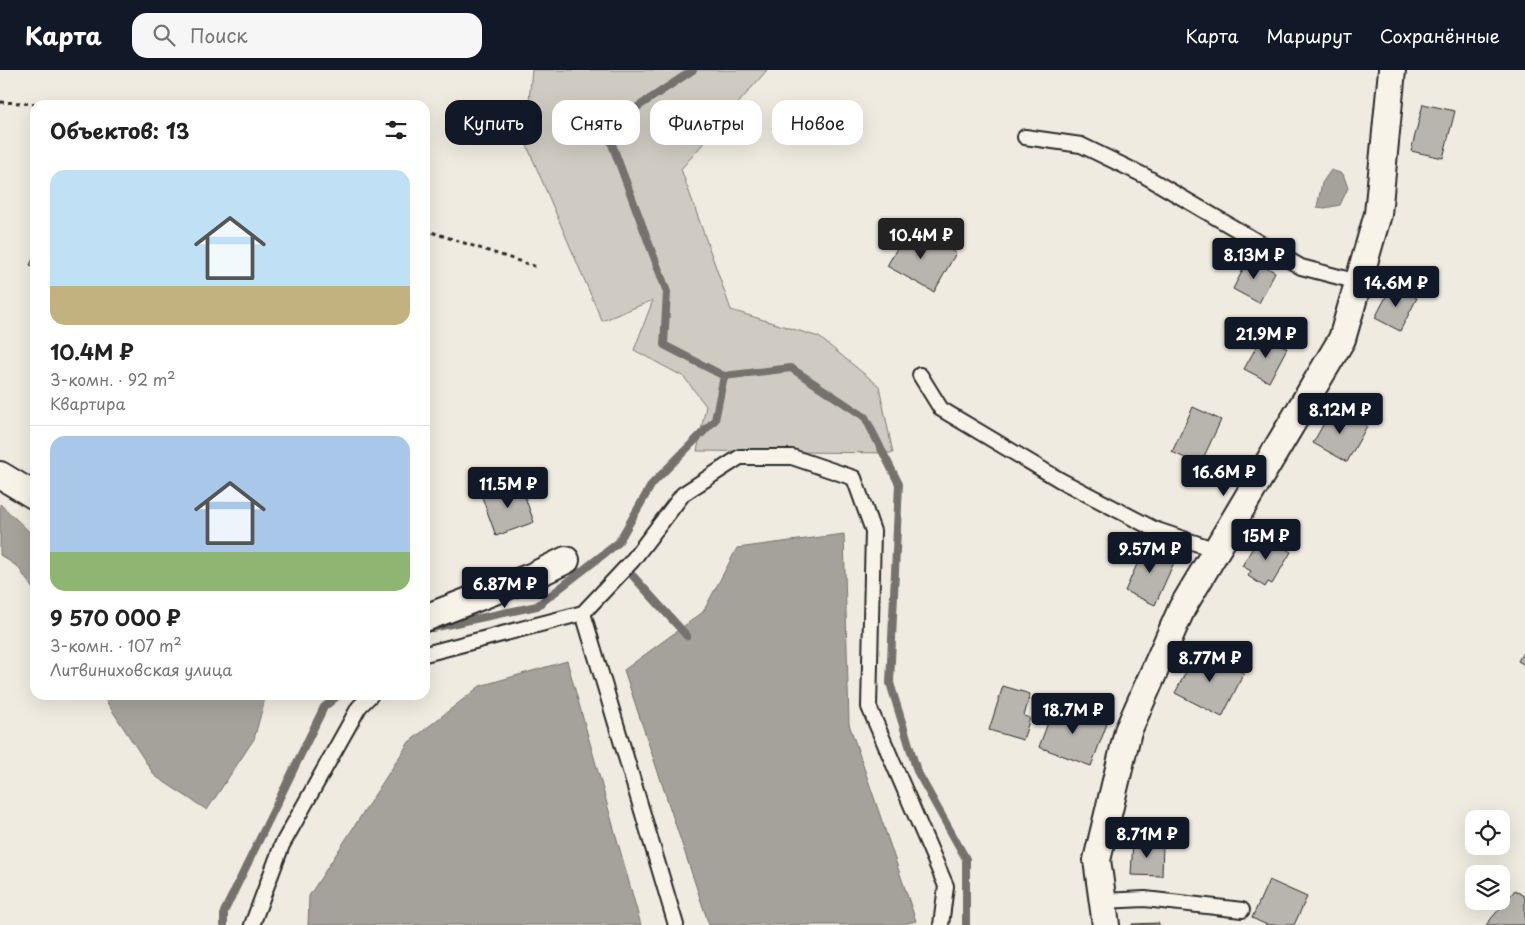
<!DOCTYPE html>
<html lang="ru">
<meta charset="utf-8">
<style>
body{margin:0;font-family:"Playpen Sans",sans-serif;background:#f6f6f6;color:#222;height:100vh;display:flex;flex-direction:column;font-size:19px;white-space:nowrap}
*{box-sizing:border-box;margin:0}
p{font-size:16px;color:#767676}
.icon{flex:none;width:28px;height:28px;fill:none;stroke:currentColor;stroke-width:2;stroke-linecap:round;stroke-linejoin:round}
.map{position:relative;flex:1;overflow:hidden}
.details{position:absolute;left:30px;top:30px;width:400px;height:600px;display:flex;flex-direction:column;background:#fff;border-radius:15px;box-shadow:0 5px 20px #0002}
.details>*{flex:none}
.guide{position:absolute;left:445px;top:30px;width:475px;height:45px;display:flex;gap:10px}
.tools{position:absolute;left:1465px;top:740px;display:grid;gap:10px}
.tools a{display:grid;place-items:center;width:45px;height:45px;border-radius:10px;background:#fff;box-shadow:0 5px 20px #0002;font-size:25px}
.price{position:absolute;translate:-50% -42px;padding:0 11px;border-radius:5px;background:#111827;color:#fff;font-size:16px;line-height:32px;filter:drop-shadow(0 1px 2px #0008)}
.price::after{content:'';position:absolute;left:50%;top:30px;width:15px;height:11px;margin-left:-8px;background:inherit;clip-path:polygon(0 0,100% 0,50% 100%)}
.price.selected{background:#222;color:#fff}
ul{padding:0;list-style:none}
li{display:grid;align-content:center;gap:10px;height:265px;padding:0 20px}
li+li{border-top:1px solid #e0e0e0}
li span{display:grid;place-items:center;height:155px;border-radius:15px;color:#555}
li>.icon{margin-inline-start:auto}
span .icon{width:90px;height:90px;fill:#fffc;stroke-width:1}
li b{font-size:21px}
h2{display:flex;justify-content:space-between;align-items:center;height:60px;padding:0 20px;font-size:21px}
.tag{padding:0 18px;border-radius:15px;background:#fff;box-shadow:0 5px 20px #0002;font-size:18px;line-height:45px}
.tag.selected{background:#111827;color:#fff}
header{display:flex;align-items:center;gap:30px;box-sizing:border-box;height:70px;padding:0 25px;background:#111827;color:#fff}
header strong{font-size:24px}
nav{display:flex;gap:28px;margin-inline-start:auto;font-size:18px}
.search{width:350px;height:45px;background:#f6f6f6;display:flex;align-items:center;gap:12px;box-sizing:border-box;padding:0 18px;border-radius:15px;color:#767676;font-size:19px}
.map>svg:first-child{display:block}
.green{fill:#cfcbc2;stroke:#7d7b76}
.water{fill:#a4a29a;stroke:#74726e}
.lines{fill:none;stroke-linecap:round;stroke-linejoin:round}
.stream{stroke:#74726e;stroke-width:8}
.building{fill:#b8b5ae;stroke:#2b2b2b}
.lane-casing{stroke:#2b2b2b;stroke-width:18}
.street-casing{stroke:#2b2b2b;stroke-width:30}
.path{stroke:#2b2b2b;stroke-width:3;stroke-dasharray:4 4;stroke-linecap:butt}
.lane{stroke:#f7f3e8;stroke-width:14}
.street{stroke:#f7f3e8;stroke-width:26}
</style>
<header>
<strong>Карта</strong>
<div class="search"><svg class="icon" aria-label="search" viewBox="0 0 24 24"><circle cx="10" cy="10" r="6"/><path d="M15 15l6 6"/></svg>Поиск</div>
<nav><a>Карта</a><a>Маршрут</a><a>Сохранённые</a></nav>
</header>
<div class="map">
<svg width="1525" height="855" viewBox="0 0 1525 855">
<rect width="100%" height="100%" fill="#efebe0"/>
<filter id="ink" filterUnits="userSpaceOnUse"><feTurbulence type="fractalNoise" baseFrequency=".02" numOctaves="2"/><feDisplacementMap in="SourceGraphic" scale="10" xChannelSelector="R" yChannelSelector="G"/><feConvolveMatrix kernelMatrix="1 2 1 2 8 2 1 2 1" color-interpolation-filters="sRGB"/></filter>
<g filter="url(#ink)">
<polygon class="green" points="532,0 767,0 681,99 731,240 819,267 879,316 893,383 697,381 706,336 684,307 634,280 653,230 602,251 525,71"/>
<g class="water">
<polygon points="1331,100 1343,104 1348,118 1340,135 1325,138 1317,137 1322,113"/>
<polygon points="0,434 35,467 35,522 18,497 0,485"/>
<polygon points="844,464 849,654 916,851 900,855 709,855 624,600 703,542 737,478"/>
<polygon points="567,591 641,855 308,855 309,826 409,672 480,616"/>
<polygon points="102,625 266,625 254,669 207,740 155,706"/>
</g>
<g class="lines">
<g class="stream">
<polyline points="693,0 606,58 667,222 664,275 724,306 791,298 865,347 899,414 890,613 917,701 966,789 966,855"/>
<polyline points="633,506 687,566"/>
<polyline points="432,558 537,536 618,473 652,414 715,350 724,306"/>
<polyline points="224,855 224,842 324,637 339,625"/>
</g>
</g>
<g class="building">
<polygon points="1423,34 1455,41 1443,88 1411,81"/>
<polygon points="909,157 956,183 934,222 887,196"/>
<polygon points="35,185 35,197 30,195"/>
<polygon points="1249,188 1275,202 1259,233 1233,219"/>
<polygon points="1392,215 1417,228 1400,261 1375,248"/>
<polygon points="1263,265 1287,278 1269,312 1244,299"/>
<polygon points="1193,337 1221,350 1200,395 1172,382"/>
<polygon points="1333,337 1367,356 1347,392 1313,373"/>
<polygon points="520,413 534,452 496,466 482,427"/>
<polygon points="1261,464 1291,482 1272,514 1268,512 1265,517 1248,506 1251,501 1242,496"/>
<polygon points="1146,474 1176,488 1155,535 1125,521"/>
<polygon points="1198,579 1244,603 1222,647 1175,623"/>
<polygon points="1525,579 1525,595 1518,591"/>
<polygon points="1003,616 1030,624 1024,646 1030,648 1023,670 989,660"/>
<polygon points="1055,634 1107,654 1091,696 1039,677"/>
<polygon points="1133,771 1163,773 1162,806 1131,805"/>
<polygon points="1269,810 1307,827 1294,855 1267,855 1252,848"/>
<polygon points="1515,820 1525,827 1525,855 1486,855"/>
<polygon points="1159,853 1159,855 1132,855 1132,854"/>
</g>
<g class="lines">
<g class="lane-casing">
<g id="lane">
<polyline points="1025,67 1081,75 1145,106 1301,197 1358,212"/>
<polyline points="920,305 941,339 1060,410 1154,459 1216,480"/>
<polyline points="583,543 676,855"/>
<polyline points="425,584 583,543 632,491 683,424 740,387 792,387 854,408 873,461 869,637 946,816 941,855"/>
<polyline points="1103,831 1145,829 1242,840"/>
<polyline points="252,855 282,775 359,637 371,625"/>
</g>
</g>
<g class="street-casing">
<g id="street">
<polyline points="0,405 35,426"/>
<polyline points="425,548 533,506 566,490"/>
<polyline points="1106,855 1097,790 1128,661 1182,538 1342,269 1378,144 1392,0"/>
</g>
</g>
<g class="path">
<polyline points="0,32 58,35"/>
<polyline points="425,160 537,197"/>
</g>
<use href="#lane" class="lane"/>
<use href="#street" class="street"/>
</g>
</g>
</svg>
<div class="tools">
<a><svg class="icon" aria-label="locate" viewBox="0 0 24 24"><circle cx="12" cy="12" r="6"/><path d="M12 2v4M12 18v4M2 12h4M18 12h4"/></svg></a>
<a><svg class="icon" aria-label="layers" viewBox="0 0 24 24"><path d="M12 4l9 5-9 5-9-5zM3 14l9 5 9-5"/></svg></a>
</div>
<b class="price selected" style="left:921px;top:190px">10.4M ₽</b>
<b class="price" style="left:1254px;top:210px">8.13M ₽</b>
<b class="price" style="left:1396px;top:238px">14.6M ₽</b>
<b class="price" style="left:1266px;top:289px">21.9M ₽</b>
<b class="price" style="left:1340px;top:365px">8.12M ₽</b>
<b class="price" style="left:1224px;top:427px">16.6M ₽</b>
<b class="price" style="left:508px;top:439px">11.5M ₽</b>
<b class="price" style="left:1266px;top:491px">15M ₽</b>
<b class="price" style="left:1150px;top:504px">9.57M ₽</b>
<b class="price" style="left:505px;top:539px">6.87M ₽</b>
<b class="price" style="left:1210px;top:613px">8.77M ₽</b>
<b class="price" style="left:1073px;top:665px">18.7M ₽</b>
<b class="price" style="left:1147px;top:789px">8.71M ₽</b>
<div class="guide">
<a class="tag selected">Купить</a>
<a class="tag">Снять</a>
<a class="tag">Фильтры</a>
<a class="tag">Новое</a>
</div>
<section class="details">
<h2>Объектов: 13<svg class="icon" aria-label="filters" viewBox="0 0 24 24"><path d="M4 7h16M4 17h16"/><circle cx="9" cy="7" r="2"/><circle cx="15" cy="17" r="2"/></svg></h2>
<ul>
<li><span style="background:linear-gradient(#bfe0f5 75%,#c2b280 0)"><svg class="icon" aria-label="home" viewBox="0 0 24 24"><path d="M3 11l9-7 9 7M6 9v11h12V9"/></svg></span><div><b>10.4M ₽</b><p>3-комн. · 92 m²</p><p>Квартира</p></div></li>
<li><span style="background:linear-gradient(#a9c7e8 75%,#8fb573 0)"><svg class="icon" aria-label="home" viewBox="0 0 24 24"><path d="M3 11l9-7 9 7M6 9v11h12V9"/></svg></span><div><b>9 570 000 ₽</b><p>3-комн. · 107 m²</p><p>Литвиниховская улица</p></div></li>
</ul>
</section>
</div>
